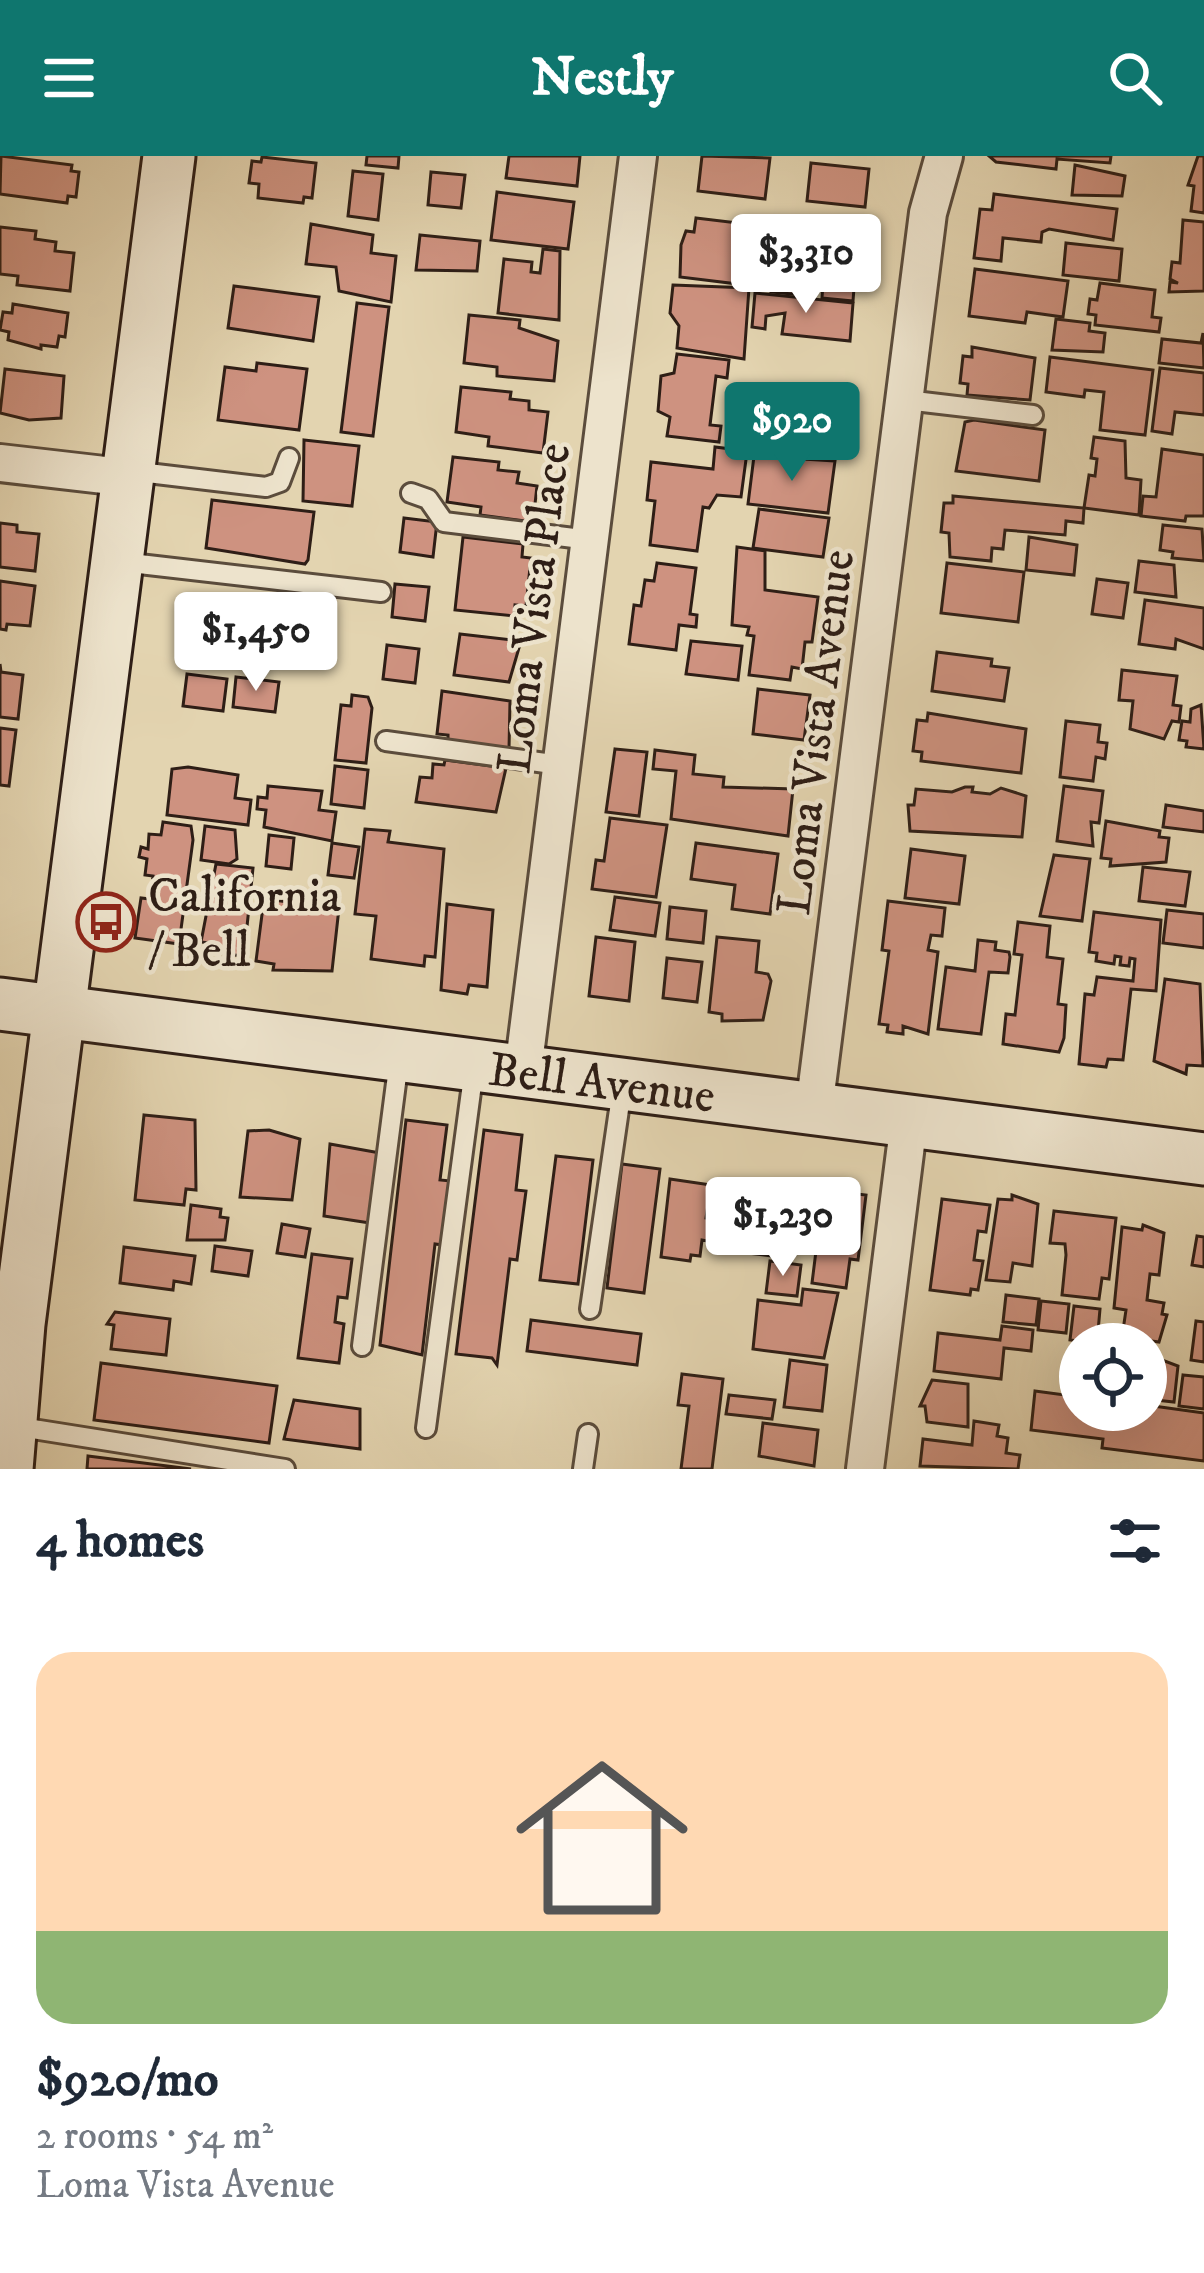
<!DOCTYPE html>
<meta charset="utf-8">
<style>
body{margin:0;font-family:"IM FELL DW Pica",serif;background:#f2f2f3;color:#1f2937;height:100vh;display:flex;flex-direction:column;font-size:45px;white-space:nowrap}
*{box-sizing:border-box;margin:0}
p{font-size:39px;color:#747a83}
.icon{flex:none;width:66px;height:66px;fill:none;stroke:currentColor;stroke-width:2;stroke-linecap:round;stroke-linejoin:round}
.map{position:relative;height:1313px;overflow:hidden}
.panel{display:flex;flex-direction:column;background:#fff;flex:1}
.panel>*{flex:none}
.fabs{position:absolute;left:1059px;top:1167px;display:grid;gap:24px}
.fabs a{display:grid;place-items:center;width:108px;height:108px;border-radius:50%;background:#fff;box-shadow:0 12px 48px #0002;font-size:60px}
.price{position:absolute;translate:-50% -102px;padding:0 27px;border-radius:12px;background:#fff;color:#222;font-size:39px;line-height:78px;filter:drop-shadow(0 3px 6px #0008)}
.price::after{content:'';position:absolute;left:50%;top:72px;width:36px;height:27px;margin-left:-18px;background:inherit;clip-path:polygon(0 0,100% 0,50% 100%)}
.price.active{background:#0f766e;color:#fff}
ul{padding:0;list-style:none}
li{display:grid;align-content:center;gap:24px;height:636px;padding:0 36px}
li span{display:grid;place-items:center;height:372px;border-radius:36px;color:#555}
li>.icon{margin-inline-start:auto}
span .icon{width:216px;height:216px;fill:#fffc;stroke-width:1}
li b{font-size:51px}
h2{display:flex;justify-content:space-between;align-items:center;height:144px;padding:0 36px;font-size:51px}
header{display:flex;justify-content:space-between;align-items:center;height:156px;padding:0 36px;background:#0f766e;color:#fff;font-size:54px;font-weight:700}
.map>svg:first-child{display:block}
.building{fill:#ce9280;stroke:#2e1e16;stroke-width:3}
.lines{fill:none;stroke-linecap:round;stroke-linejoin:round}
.lane-casing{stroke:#5b4c3c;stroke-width:24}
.street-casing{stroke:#5b4c3c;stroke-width:42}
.secondary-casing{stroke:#2e1e16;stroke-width:57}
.lane{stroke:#ede3cc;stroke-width:18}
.street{stroke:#ede3cc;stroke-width:36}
.secondary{stroke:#ede3cc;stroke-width:51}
.labels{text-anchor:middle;stroke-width:9;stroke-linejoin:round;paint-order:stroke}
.street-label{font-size:48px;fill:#2e1e16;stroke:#ede3cc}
.poi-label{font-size:48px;fill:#2e1e16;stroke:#ede3cc;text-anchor:start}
</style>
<header><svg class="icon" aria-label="menu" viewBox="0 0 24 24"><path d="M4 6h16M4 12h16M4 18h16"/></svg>Nestly<svg class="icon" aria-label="search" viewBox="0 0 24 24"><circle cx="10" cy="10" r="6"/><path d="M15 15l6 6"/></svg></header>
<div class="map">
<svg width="1204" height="1313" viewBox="0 0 1204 1313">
<rect width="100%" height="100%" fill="#e3d4b0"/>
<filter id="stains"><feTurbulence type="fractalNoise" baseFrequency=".00167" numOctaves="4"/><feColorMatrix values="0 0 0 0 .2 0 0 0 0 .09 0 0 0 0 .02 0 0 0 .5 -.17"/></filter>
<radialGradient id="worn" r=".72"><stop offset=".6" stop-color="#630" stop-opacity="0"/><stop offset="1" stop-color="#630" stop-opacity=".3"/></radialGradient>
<g class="building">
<polygon points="1,0 72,9 71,15 79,16 76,41 68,40 67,47 0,38"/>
<polygon points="367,0 399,0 398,12 366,9"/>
<polygon points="509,0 580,0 577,30 506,22"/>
<polygon points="702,0 770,2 765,43 698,35"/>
<polygon points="989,0 1111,0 1110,7 1057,3 1056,13 996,6"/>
<polygon points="1198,0 1204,0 1204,57 1191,55 1194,30 1188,29"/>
<polygon points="262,1 316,7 312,42 304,41 303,47 258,42 259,28 249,27 252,5 261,6"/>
<polygon points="811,7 869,13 865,51 807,45"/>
<polygon points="1075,9 1125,20 1122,40 1072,39"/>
<polygon points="353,15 383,18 378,64 348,60"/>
<polygon points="431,16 465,19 461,52 428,49"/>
<polygon points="497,36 574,46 568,93 491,84"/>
<polygon points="994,38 1117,53 1113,84 1049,73 1042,76 1041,86 1003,82 1001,105 974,102 980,53 992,54"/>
<polygon points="696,62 738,67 736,81 744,82 745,97 738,128 680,121 681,89 686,75 694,76"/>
<polygon points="1183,64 1204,66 1204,135 1169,136 1170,126 1178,127 1170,123 1172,106 1180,107"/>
<polygon points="311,68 373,79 371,97 396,100 391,146 339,135 336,111 306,108"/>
<polygon points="0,71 36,75 35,83 56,86 55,95 74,97 70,135 17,129 18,120 0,118"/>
<polygon points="799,76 862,82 863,120 855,119 853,145 822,142 824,115 805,114 803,139 771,136 775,92 797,95"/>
<polygon points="420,79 480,85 477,115 416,114"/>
<polygon points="1066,87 1122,93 1119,125 1063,119"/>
<polygon points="543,93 560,95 559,164 498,157 504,103 532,106 531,116 540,117"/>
<polygon points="975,113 1068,125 1063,161 1027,156 1025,167 969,160"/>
<polygon points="1100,127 1155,134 1152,161 1161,162 1159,176 1095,169 1096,159 1088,158 1090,143 1097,144"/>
<polygon points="673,129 749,132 744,203 677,192 679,170 670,157"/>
<polygon points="234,130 319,141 313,185 228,172"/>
<polygon points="755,137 853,147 850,185 782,178 785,157 766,160 765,173 752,171"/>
<polygon points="357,147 389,151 373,280 341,276"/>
<polygon points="13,148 68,157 65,181 59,180 57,191 41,189 41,193 8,184 9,176 0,174 3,156 12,157"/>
<polygon points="469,159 520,164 519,172 558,185 554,225 497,220 497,211 464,207"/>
<polygon points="1056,163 1090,167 1089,175 1105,177 1103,196 1052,194"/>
<polygon points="1203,177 1204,212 1159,207 1162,183 1201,187"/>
<polygon points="972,191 1035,202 1030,244 967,239 968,228 960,227 963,200 972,201"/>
<polygon points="677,198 729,204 727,222 716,220 710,269 721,270 719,286 667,280 670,261 658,255 661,220 674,217"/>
<polygon points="1050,201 1153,214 1145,279 1100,274 1104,236 1085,234 1084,241 1046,236"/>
<polygon points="257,207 307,213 299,274 218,264 225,211 256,215"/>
<polygon points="1160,212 1204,217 1204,259 1175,256 1172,278 1152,275"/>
<polygon points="5,213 64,220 61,262 29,264 0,257"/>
<polygon points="461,231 511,236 510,243 529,245 529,254 548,256 543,297 488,290 489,281 456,276"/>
<polygon points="785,232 844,240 839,282 778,275 779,266 767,265 772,234"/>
<polygon points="974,264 1045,274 1039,325 956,315 965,266"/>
<polygon points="742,268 771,271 768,299 747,296 741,341 717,339 709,352 703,351 697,395 650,389 655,345 647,344 651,306 713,313 715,291 739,294"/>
<polygon points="1094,281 1125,285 1126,322 1141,324 1139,359 1084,352 1089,319 1095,320 1097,303 1091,302"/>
<polygon points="304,284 359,290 352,350 303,345"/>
<polygon points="1162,293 1204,299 1204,360 1186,360 1185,365 1141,360 1143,340 1156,341"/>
<polygon points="754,300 835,305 828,357 748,348"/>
<polygon points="453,301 499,306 498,314 519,316 517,327 537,330 533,366 480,359 481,351 447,346"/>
<polygon points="953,340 1084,352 1083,367 1066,365 1065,379 1005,374 1003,393 992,392 991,405 950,401 949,377 941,376 944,347 953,347"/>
<polygon points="212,344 314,356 308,404 305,408 206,392"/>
<polygon points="759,353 829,362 823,401 753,392"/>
<polygon points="404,362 437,366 433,401 400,396"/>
<polygon points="0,367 17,369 17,376 39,378 35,415 0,411"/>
<polygon points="1163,369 1202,373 1204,405 1172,402 1173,396 1160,394"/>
<polygon points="463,381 523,388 522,401 531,402 526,450 515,449 514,460 455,454"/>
<polygon points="1029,381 1077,389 1074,419 1026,414"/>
<polygon points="737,391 765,395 765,434 818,441 812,486 805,486 802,513 792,511 790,524 749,519 754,480 747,479 749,471 732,469"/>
<polygon points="1139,405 1174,409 1176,441 1135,436"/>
<polygon points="657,407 696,412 690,458 697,459 696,471 679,469 676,494 629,488 634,449 641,450 645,424 654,425"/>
<polygon points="947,407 1024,416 1018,466 941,457"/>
<polygon points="1097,423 1128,427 1123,462 1092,458"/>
<polygon points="0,425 35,430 30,470 7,468 6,474 0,473"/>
<polygon points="395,428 429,431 425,465 392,461"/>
<polygon points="196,440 267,448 265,473 193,465"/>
<polygon points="1145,444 1204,452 1204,493 1176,483 1175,493 1139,488"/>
<polygon points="281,466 318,471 314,509 277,505"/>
<polygon points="192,476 262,485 259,510 189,501"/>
<polygon points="460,478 521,485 509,526 454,519"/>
<polygon points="691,485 742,490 738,524 686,518"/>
<polygon points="387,489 419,493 415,527 383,523"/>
<polygon points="937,496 992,503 991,510 1009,512 1004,545 932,535"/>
<polygon points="0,508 1,516 23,519 18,563 0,561"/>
<polygon points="1122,514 1177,520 1173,549 1181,550 1179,566 1172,565 1164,583 1130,573 1133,545 1119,544"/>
<polygon points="187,518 227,523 223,555 183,550"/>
<polygon points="236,521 279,526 275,556 233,551"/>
<polygon points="758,533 810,539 804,584 753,578"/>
<polygon points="442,535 510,545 509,593 448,584 448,579 437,578"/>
<polygon points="352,539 368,541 372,552 366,607 335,604 341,549 351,550"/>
<polygon points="1201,549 1204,593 1186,591 1187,585 1179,584 1182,565 1190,566 1191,553"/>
<polygon points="928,557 1026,573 1021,617 921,605 922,596 913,595 917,564 927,565"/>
<polygon points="1066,565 1100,569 1098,586 1107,587 1105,603 1096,601 1093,625 1060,621"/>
<polygon points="0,572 16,574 9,630 0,629"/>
<polygon points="615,593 647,596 639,660 606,656"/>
<polygon points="655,594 695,599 693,618 724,621 723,631 793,633 788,680 671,663 676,615 653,613"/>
<polygon points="445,604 506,612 496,656 416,646 420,621 432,622 433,608 444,609"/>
<polygon points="335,610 368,614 364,652 331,648"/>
<polygon points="188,611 238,619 235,642 251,644 248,669 167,659 172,613"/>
<polygon points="268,630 322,635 319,654 336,656 332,685 264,671 266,654 257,653 258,641 267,642"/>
<polygon points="1064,630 1103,635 1099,667 1091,666 1093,690 1057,685"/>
<polygon points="965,631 973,631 972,636 990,638 1001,632 1026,640 1022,681 910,675 908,649 914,649 916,633 952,636"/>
<polygon points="1166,649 1204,655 1204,676 1163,671"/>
<polygon points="610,662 667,669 656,741 592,733 596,704 604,705"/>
<polygon points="1106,665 1160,675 1159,681 1169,682 1166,706 1110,710 1111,703 1101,702"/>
<polygon points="163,666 191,670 193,684 179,788 135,782 141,742 150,743 153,720 145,719 147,703 139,701 141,691 148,693 149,678 161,679"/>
<polygon points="205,670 235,674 237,703 229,708 201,704"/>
<polygon points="365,673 390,675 388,686 444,693 435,801 425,800 424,810 371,803 376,760 355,758"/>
<polygon points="269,679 294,682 291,713 266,710"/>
<polygon points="332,687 359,691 354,722 328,719"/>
<polygon points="696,687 778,698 770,758 732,753 735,729 691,723"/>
<polygon points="911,693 965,700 959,748 905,742"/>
<polygon points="1054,699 1090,703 1082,765 1040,760"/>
<polygon points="216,708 253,712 244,800 216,797 217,788 201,786"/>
<polygon points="1143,711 1190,716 1185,750 1139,745"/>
<polygon points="615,741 660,747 655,780 610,774"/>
<polygon points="264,743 339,752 332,815 273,814 274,808 256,805"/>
<polygon points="888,745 945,752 942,780 931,779 928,794 938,796 928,878 903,870 903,878 887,876 888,869 879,868 889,795 882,794"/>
<polygon points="447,748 493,754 487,831 469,829 467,838 441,834"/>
<polygon points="670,751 706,755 703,787 667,783"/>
<polygon points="1167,754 1204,758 1204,792 1163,787"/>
<polygon points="1094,756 1161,764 1156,835 1131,833 1123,904 1108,903 1106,911 1079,908 1085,838 1094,839 1097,821 1133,825 1135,803 1130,802 1129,810 1120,809 1121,801 1115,800 1114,808 1096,805 1097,797 1089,796"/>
<polygon points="1018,766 1050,770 1047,801 1063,803 1058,848 1066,849 1064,882 1059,896 1003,888 1006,858 1015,859 1022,799 1014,798"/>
<polygon points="596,781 635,786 629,845 589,840"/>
<polygon points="717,781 759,785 756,816 768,818 771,825 763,864 722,865 722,858 709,856"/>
<polygon points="978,784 996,786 995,794 1009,796 1010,801 1008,817 989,816 981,878 938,873 946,811 975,815"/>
<polygon points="667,802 702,806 697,846 663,842"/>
<polygon points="1165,823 1200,828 1203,910 1187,909 1186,918 1154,905"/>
<polygon points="144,959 195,964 196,1034 186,1033 184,1049 135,1044"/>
<polygon points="406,964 447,969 440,1024 451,1025 443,1089 435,1088 422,1199 380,1189"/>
<polygon points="269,974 300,983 292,1044 240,1041 248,975"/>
<polygon points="484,974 522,979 516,1034 526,1035 517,1104 510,1103 497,1209 492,1202 456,1198"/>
<polygon points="330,988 380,997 370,1067 324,1060"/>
<polygon points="556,1000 593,1004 578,1128 540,1124"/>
<polygon points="622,1008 660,1013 644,1137 607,1132"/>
<polygon points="670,1023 711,1029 706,1062 721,1064 718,1087 702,1084 700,1100 691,1099 690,1105 661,1101"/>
<polygon points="755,1028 796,1030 788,1102 747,1097"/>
<polygon points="814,1033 866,1039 858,1104 850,1103 846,1132 812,1127 816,1095 806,1094"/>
<polygon points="1012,1039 1038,1048 1032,1110 1013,1107 1010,1126 986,1124 998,1043 1012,1044"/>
<polygon points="942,1043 990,1049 986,1076 978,1075 974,1104 983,1105 978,1134 971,1133 970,1139 930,1134"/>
<polygon points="191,1049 221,1053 220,1061 228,1062 225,1084 187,1084"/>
<polygon points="1054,1055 1116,1062 1109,1123 1102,1122 1099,1143 1062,1139 1066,1099 1065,1088 1050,1087"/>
<polygon points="282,1068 310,1073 305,1101 277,1097"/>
<polygon points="1143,1069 1164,1077 1159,1119 1150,1118 1147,1144 1164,1147 1162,1158 1167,1159 1159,1186 1122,1181 1126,1154 1114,1152 1122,1071 1142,1074"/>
<polygon points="1197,1080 1204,1081 1204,1111 1192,1109"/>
<polygon points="215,1090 252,1095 248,1120 212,1115"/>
<polygon points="124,1091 195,1100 191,1128 174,1125 173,1134 120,1127"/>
<polygon points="312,1098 352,1103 347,1142 338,1141 335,1166 344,1168 339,1207 298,1202"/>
<polygon points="770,1105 801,1109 797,1140 766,1137"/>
<polygon points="803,1133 838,1137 824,1202 753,1193 758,1144 801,1149"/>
<polygon points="1006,1139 1039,1143 1036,1169 1003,1166"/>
<polygon points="1041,1145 1069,1148 1066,1177 1038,1174"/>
<polygon points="1074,1150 1100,1153 1097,1187 1070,1184"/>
<polygon points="115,1156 170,1163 166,1199 111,1193 114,1169 107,1168"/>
<polygon points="531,1164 641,1178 637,1209 527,1195"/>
<polygon points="1196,1165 1204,1166 1204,1206 1191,1204"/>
<polygon points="1002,1170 1033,1174 1031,1195 1004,1192 1001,1223 934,1215 938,1177 1000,1184"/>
<polygon points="1146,1198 1178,1210 1174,1246 1146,1243"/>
<polygon points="790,1204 827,1209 822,1255 784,1251"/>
<polygon points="101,1207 277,1230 269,1287 94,1264"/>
<polygon points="682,1218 723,1223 712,1313 681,1313 689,1250 678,1249"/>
<polygon points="1183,1219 1204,1221 1204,1253 1179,1250"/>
<polygon points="932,1224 968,1228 968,1271 927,1266 925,1250 920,1250"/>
<polygon points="1035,1235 1080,1241 1080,1254 1146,1254 1146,1249 1204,1257 1204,1305 1102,1292 1103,1283 1031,1274"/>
<polygon points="729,1239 775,1244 772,1263 726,1258"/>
<polygon points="294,1244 360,1253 360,1293 284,1283"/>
<polygon points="974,1265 999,1269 997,1280 1008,1282 1006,1297 1020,1299 1018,1313 920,1310 923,1283 972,1289"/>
<polygon points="763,1267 818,1274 814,1310 759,1300"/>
<polygon points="88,1300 191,1313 87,1313"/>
</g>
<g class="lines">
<g class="lane-casing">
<g id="lane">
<polyline points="906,244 1033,259"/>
<polyline points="131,315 266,331 280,326 289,302"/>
<polyline points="411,337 428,343 444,366 590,384"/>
<polyline points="122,406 381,436"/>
<polyline points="386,585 560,609"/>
<polyline points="590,1153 622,933"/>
<polyline points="362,1190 399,904"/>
<polyline points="14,1270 285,1313"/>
<polyline points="426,1272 474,913"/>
<polyline points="583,1313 588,1278"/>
</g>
</g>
<g class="street-casing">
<g id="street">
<polyline points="0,307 130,322"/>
<polyline points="523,915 638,0"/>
<polyline points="814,953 928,57 944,0"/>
<polyline points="865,1313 909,965"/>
</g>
</g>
<g class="secondary-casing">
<g id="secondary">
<polyline points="0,848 1204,1003"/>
<polyline points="7,1313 19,1168 169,0"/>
</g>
</g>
<use href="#lane" class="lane"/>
<use href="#street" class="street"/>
<use href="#secondary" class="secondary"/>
</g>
<defs>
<g id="bus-ring" transform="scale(3)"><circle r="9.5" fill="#ede3cc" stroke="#8f2418" stroke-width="1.5"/><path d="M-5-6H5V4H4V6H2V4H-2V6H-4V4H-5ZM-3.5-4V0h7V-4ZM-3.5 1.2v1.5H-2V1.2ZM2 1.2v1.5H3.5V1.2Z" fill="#8f2418"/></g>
</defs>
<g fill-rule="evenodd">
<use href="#bus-ring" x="106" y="766"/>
</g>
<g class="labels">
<g class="street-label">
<text transform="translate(532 452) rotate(-83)" y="17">Loma Vista Place</text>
<text transform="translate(814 576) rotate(-83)" y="17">Loma Vista Avenue</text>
<text transform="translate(602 925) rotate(7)" y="17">Bell Avenue</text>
</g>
<g class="poi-label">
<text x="148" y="755">California<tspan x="148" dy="55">/ Bell</tspan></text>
</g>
</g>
<rect width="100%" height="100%" filter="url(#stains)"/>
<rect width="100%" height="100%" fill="url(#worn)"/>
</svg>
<div class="fabs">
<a><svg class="icon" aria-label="locate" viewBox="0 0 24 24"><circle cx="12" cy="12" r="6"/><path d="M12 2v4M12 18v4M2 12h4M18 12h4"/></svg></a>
</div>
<b class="price" style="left:806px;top:160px">$3,310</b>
<b class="price active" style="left:792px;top:328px">$920</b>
<b class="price" style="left:256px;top:538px">$1,450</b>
<b class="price" style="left:783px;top:1123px">$1,230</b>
</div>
<section class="panel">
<h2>4 homes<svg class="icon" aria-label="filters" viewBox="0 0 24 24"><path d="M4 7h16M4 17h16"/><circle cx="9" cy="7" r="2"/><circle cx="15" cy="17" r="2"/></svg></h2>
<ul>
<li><span style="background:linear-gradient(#ffd9b3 75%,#8fb573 0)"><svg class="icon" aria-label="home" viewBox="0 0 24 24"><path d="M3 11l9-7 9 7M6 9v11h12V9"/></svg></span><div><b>$920/mo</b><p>2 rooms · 54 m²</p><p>Loma Vista Avenue</p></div></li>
</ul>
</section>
